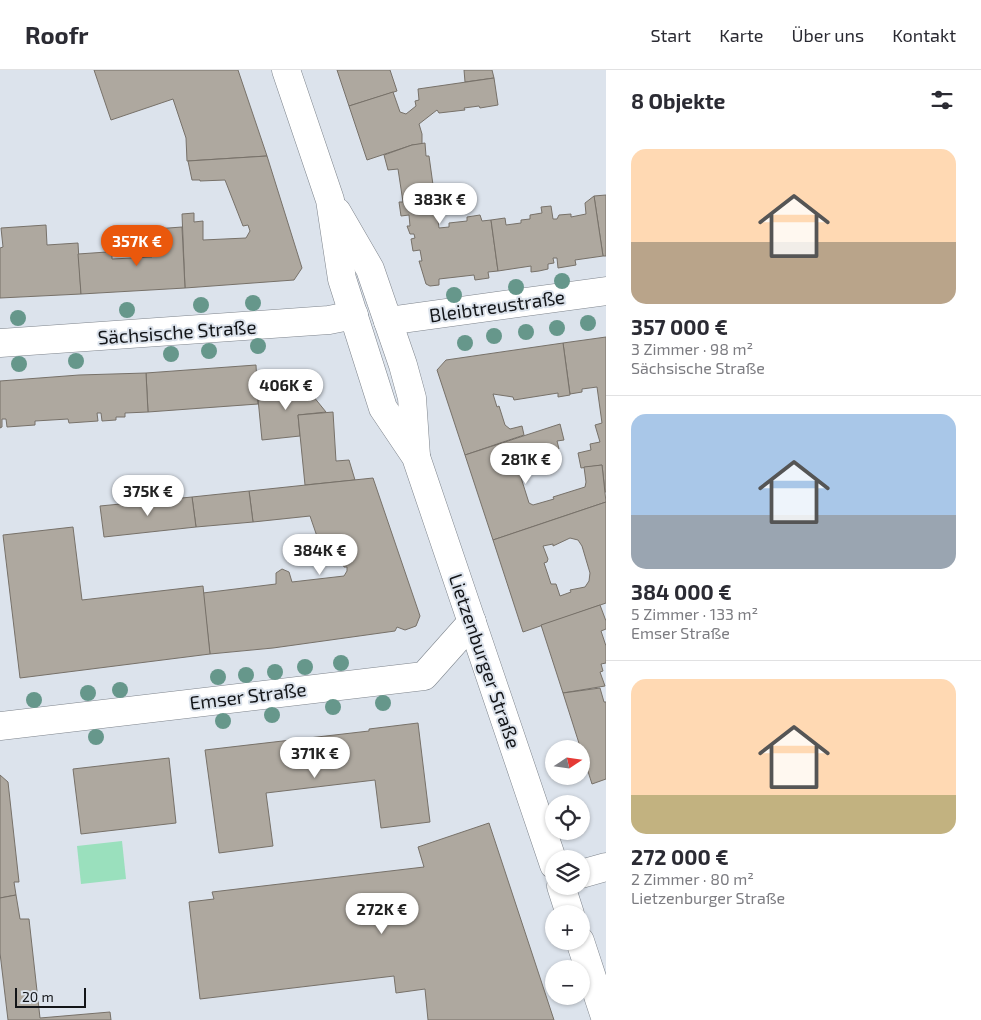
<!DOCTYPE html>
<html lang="de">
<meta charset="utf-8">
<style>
body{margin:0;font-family:"Exo 2",sans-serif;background:#f2f2f3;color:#2b2b33;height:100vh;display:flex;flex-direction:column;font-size:19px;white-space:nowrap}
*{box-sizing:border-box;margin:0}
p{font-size:16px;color:#7c7c81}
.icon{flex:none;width:28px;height:28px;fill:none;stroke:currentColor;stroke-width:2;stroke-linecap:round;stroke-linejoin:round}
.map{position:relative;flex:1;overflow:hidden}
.drawer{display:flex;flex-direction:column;background:#fff;width:375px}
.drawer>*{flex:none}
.needle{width:32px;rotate:77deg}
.buttons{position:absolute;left:545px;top:670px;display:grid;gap:10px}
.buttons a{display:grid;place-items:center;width:45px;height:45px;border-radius:50%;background:#fff;box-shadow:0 1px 4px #0004;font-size:25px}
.scale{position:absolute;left:15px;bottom:12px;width:71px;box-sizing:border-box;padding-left:5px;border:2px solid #131518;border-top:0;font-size:14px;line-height:18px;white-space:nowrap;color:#131518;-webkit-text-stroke:4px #dce3ec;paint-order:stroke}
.price{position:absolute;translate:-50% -42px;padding:0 11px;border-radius:18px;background:#fff;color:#222;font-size:16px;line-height:32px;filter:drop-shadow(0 1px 2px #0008)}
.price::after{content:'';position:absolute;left:50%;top:30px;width:15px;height:11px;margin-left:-8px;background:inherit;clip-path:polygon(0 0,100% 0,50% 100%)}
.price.active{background:#ea580c;color:#fff}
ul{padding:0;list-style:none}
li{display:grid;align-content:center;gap:10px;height:265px;padding:0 25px}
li+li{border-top:1px solid #e1e1e2}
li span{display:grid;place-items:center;height:155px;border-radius:15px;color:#555}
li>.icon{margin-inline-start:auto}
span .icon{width:90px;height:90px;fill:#fffc;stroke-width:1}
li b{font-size:21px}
h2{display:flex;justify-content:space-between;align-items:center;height:60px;padding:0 25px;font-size:21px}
header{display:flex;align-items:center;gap:30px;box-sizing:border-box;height:70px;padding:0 25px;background:#fff;border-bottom:1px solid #e1e1e2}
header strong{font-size:24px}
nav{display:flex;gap:28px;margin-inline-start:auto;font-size:18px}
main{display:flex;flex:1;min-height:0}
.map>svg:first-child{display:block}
.green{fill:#9ae0bd}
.building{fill:#aea89f;stroke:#777169;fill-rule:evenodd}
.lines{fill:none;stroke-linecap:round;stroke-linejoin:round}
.minor-casing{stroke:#7e848c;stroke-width:29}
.major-casing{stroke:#7e848c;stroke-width:29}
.minor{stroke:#fff;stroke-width:28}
.major{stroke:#fff;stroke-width:28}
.tree{fill:#66978b}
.labels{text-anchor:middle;stroke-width:4;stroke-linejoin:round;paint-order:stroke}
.street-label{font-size:19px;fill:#131518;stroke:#dce3ec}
</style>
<header>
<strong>Roofr</strong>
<nav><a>Start</a><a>Karte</a><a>Über uns</a><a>Kontakt</a></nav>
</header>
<main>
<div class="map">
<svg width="606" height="950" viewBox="0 0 606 950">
<rect width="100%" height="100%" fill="#dce3ec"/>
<polygon class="green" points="122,771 126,809 81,814 77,776"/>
<g class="building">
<polygon points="94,0 238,0 267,86 187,91 186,68 173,29 111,50"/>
<polygon points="337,0 390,0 397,21 349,36"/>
<polygon points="464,0 492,0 494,8 465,12"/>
<polygon points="494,8 498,35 480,38 479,36 464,38 465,40 439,43 437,40 419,54 422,64 422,74 412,75 367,90 349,36 393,22 400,42 406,44 416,36 415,31 419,30 418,19"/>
<polygon points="425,73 426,86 429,86 439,158 449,157 449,153 467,151 467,147 480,145 482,151 491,150 498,201 488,202 489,208 475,210 474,205 439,209 439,215 430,216 426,214 419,191 422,191 420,180 413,181 411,169 415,168 414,164 410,164 407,156 410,156 409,145 401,146 399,132 403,132 398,99 388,100 384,85 412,75"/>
<polygon points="267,86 302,198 294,210 185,218 182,144 194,143 194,152 203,151 203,170 246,168 250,161 248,155 243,156 225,110 200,111 200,110 192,110 188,91"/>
<polygon points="606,125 606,186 603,186 594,126"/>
<polygon points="594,126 603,186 575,190 576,195 558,198 557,188 553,188 554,193 548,194 548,199 539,201 531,202 531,196 498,201 491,150 505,148 506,155 521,153 521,150 530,149 530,145 542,143 541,137 551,136 553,149 557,149 559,145 571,144 571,147 586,144 585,133"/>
<polygon points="46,155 47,175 78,173 81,224 0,228 0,178 3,177 1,158"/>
<polygon points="182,157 185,218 81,224 78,184 107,182 112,185 112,189 152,187 150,164 155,159"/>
<polygon points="606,267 606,422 605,422 602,395 581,398 578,383 591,380 590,374 600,372 595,355 602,353 597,317 582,319 582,322 570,324 563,273"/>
<polygon points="563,273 570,325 558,327 558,323 514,330 513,327 493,324 497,337 499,336 505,355 510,359 522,356 524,365 465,385 437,300 446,290"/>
<polygon points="256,295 258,334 148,342 146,303"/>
<polygon points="146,303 148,342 125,343 125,347 116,347 116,350 102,351 101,343 97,343 98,351 69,353 68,349 35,351 35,355 7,357 6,349 2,349 2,357 0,358 0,311 79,305"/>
<polygon points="300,310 326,342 298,345 300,366 262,370 258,329 272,326"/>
<polygon points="333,342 336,391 349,390 355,410 305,415 298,345"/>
<polygon points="560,354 564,370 557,371 559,379 519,391 517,395 529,433 533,435 554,429 553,427 585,417 586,412 584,397 602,395 606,432 493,470 465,385"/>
<polygon points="373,408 420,546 416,556 405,560 397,557 395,561 273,578 210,584 203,523 276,514 276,503 282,499 289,502 292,512 344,506 347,501 347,497 344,497 340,483 329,485 321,478 310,446 253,452 249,421"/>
<polygon points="249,421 253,452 196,457 192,427"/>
<polygon points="192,427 196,457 104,467 100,436"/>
<path d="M 606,432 L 606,533 L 523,562 L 493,470 ZM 570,468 L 578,470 L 582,476 L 590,503 L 589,511 L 585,517 L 570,520 L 571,522 L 560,526 L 556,514 L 551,514 L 544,493 L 547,492 L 548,489 L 543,476 L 553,474 L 553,476 Z"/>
<polygon points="73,457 82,530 203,516 210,584 20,608 3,465"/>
<polygon points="600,535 606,551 606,559 601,561 606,576 606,593 601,594 603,601 600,602 605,616 563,623 541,555"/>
<polygon points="600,618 604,632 606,632 606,709 592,714 563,623"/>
<polygon points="418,653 430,752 381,758 375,710 266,723 273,776 219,783 205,680 369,661 369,659"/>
<polygon points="169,688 176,753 81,764 73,699"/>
<polygon points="0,705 8,712 19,812 14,812 16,825 0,828"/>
<polygon points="489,753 554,950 428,950 425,919 396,923 394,906 200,929 189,832 214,829 212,822 424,797 418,777"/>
<polygon points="16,825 20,849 29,849 40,948 110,942 111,950 8,950 0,883 0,828"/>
</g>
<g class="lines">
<g class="minor-casing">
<g id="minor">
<polyline points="388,251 606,221"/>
<polyline points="0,273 329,250 354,245"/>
<polyline points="0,656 424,606 472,552"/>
<polyline points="581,804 606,797"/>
</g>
</g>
<g class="major-casing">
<g id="major">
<polyline points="286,0 330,130 342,209 383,338 416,387 554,795"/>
<polyline points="337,142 370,199 403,295 412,328 416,386"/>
<polyline points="561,816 570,844"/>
<polyline points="580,871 606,950"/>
</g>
</g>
<use href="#minor" class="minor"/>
<use href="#major" class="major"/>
</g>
<g class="tree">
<circle cx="562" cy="211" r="8"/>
<circle cx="516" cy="217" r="8"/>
<circle cx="454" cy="225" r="8"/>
<circle cx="253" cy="233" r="8"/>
<circle cx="201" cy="235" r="8"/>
<circle cx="127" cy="240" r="8"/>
<circle cx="18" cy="248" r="8"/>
<circle cx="588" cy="253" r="8"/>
<circle cx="557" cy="258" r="8"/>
<circle cx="526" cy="262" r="8"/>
<circle cx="494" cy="266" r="8"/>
<circle cx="465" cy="273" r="8"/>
<circle cx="258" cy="276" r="8"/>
<circle cx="209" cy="281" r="8"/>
<circle cx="171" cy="284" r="8"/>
<circle cx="76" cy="291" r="8"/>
<circle cx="19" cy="294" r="8"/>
<circle cx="341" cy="593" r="8"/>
<circle cx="305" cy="597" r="8"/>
<circle cx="275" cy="602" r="8"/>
<circle cx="246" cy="605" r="8"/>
<circle cx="218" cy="607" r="8"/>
<circle cx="120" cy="620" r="8"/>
<circle cx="88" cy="623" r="8"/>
<circle cx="34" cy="630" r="8"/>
<circle cx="383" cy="633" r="8"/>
<circle cx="333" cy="637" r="8"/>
<circle cx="272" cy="645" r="8"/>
<circle cx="223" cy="651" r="8"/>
<circle cx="96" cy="667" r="8"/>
</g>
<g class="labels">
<g class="street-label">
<text transform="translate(497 236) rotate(-8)" y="7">Bleibtreustraße</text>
<text transform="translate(177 262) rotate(-4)" y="7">Sächsische Straße</text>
<text transform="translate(485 591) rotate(71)" y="7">Lietzenburger Straße</text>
<text transform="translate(248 626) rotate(-7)" y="7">Emser Straße</text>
</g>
</g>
</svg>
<div class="buttons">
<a><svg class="needle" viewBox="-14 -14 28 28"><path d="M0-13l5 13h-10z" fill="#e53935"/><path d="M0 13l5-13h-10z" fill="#7c7c81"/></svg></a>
<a><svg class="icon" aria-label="locate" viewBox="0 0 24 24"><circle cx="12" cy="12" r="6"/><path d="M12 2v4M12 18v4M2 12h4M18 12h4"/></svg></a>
<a><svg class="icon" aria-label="layers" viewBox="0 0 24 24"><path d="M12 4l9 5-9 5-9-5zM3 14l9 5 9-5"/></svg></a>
<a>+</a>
<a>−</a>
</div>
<div class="scale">20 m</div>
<b class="price" style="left:440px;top:155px">383K €</b>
<b class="price active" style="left:137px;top:197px">357K €</b>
<b class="price" style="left:286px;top:341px">406K €</b>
<b class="price" style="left:526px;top:415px">281K €</b>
<b class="price" style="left:148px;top:447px">375K €</b>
<b class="price" style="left:320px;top:506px">384K €</b>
<b class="price" style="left:315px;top:709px">371K €</b>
<b class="price" style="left:382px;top:865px">272K €</b>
</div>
<section class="drawer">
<h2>8 Objekte<svg class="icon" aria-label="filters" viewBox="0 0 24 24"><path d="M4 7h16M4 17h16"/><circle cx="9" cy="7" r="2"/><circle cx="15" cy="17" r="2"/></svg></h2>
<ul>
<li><span style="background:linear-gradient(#ffd9b3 60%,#b9a48a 0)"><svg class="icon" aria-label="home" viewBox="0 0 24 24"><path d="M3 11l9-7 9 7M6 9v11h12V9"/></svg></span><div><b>357 000 €</b><p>3 Zimmer · 98 m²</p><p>Sächsische Straße</p></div></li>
<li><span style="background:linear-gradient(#a9c7e8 65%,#9aa5b1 0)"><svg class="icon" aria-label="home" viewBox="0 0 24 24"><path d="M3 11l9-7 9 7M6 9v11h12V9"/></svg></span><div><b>384 000 €</b><p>5 Zimmer · 133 m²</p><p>Emser Straße</p></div></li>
<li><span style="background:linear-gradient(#ffd9b3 75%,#c2b280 0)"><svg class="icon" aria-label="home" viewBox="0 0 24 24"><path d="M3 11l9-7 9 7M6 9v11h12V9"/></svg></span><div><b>272 000 €</b><p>2 Zimmer · 80 m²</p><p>Lietzenburger Straße</p></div></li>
</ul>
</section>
</main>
